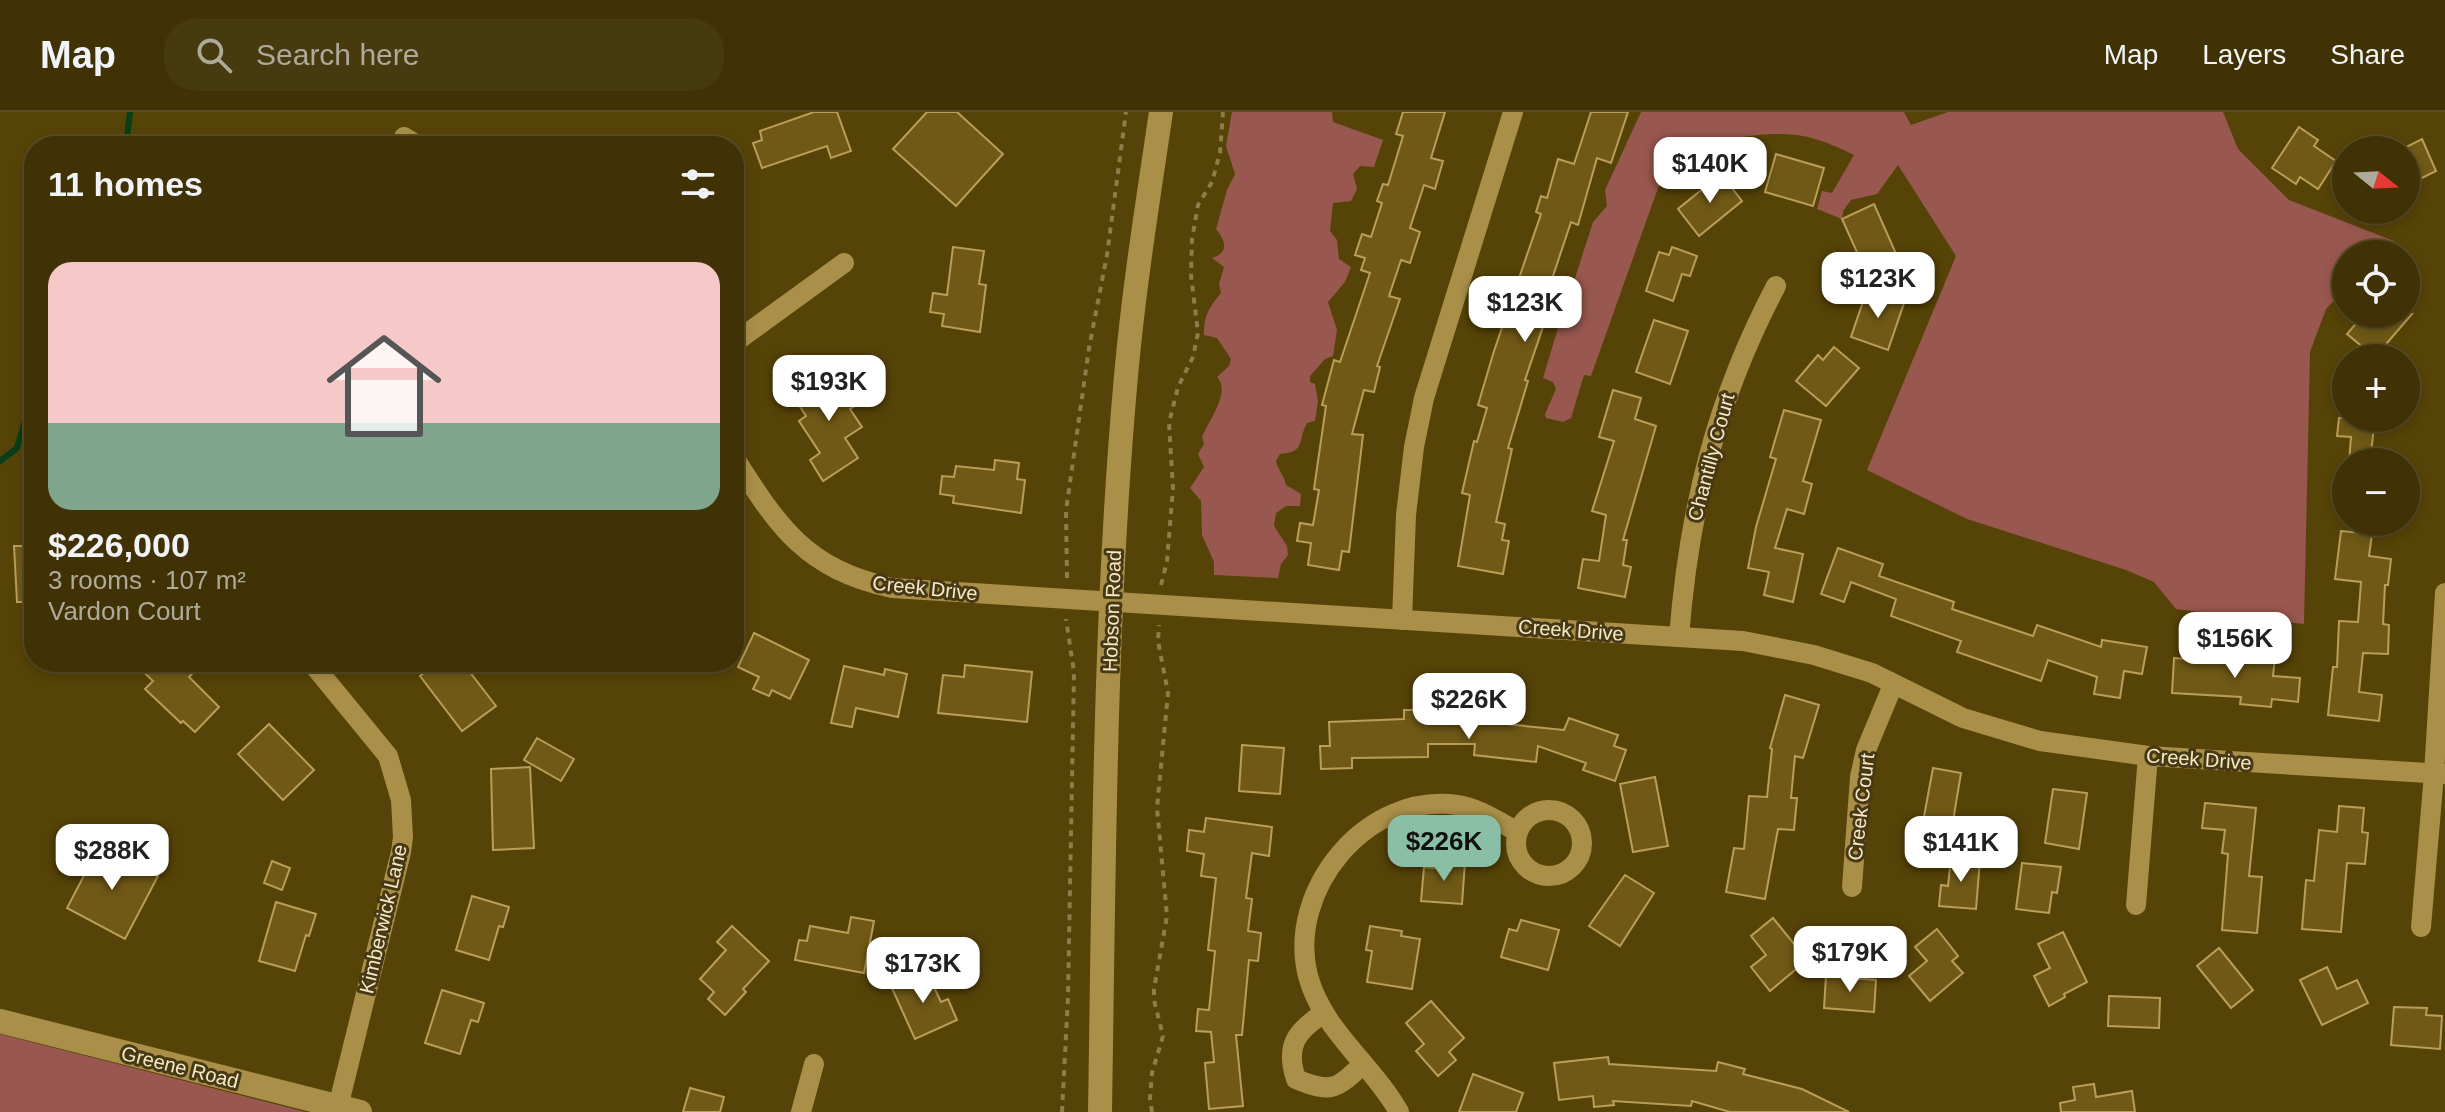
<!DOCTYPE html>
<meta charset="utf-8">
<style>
body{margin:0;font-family:Arial,sans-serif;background:#473a0f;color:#f1f3f6;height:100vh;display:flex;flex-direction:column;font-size:30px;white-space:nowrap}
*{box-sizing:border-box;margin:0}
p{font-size:26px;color:#aeaa9a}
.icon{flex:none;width:44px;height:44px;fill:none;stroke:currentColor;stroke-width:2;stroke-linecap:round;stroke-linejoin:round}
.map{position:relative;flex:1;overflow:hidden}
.side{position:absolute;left:24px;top:24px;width:720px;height:536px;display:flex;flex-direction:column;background:#403205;border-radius:32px;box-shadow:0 4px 12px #0003,0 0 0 2px #594d27}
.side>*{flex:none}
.needle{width:52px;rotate:108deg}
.tools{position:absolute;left:2332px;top:24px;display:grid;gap:16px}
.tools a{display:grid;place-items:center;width:88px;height:88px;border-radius:50%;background:#403205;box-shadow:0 4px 12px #0003,0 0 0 2px #594d27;font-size:40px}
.price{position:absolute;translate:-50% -68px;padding:0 18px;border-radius:16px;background:#fff;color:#222;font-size:26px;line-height:52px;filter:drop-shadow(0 2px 4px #0008)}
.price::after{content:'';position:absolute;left:50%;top:48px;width:24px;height:18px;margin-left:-12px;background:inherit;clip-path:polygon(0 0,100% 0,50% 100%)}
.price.active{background:#8abfa5;color:#111}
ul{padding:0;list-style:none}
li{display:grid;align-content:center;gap:16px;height:424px;padding:0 24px}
li span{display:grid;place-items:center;height:248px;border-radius:24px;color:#555}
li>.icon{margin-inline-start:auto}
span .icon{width:144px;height:144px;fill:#fffc;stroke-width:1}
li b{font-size:34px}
h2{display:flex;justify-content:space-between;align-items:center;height:96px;padding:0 24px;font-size:34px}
header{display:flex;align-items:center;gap:48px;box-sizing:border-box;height:112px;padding:0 40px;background:#403205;border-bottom:2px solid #594d27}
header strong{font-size:38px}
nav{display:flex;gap:44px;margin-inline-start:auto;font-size:28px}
.search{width:560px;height:72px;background:#473a0f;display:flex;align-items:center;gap:20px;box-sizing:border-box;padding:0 28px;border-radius:32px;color:#aeaa9a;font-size:30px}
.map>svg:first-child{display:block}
.green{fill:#98574f}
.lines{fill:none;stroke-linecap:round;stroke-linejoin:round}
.stream{stroke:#073f18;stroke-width:6}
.building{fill:#705916;stroke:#ba9e58;stroke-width:2}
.path{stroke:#8e7d4a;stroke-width:4;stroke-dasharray:6 6;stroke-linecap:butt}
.minor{stroke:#aa8f49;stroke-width:20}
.tertiary{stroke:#aa8f49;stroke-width:24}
.secondary{stroke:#aa8f49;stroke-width:24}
.labels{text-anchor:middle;stroke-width:6;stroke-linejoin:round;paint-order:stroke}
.street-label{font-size:20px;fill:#f6e8c6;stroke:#473914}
</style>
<header>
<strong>Map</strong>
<div class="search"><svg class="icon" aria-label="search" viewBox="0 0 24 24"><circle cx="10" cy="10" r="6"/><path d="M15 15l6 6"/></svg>Search here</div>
<nav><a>Map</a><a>Layers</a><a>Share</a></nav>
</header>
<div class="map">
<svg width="2445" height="1000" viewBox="0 0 2445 1000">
<rect width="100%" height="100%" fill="#564307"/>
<g class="green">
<path d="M 1232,0 L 1332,0 L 1333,10 L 1383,28 L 1374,55 L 1360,54 L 1353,62 L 1357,77 L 1351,89 L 1333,91 L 1330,119 L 1337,128 L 1339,147 L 1351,155 L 1345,170 L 1328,190 L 1337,218 L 1333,244 L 1325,247 L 1310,264 L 1310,270 L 1315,272 L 1318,289 L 1315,309 L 1307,311 C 1297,330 1306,340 1280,342 L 1276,349 C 1278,358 1284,363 1286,373 L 1301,382 L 1300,394 L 1286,394 L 1276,401 L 1274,414 L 1287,434 L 1288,443 L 1281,452 L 1278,466 L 1214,463 L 1214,450 L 1202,423 L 1201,389 L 1190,376 L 1204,355 L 1198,342 L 1204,332 L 1202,325 C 1210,306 1231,280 1217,265 L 1229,254 L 1231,247 L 1217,226 L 1204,223 C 1203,205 1210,194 1221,181 L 1219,172 L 1224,155 L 1212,146 C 1229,141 1226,129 1216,117 L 1227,78 L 1235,62 L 1226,34 Z"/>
<path d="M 1641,0 L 1904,0 L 1911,13 L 1948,0 L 2223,0 L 2238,37 L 2289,88 L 2394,129 L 2389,142 L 2346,142 L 2346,176 L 2326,197 L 2310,240 L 2304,512 L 2176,497 L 2154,470 L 2126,458 L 1967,407 L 1867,358 L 1956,144 L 1898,53 L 1877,82 L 1851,88 L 1843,99 L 1842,107 L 1817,97 L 1822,79 L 1832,81 L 1854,43 C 1840,36 1824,29 1808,25 C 1774,17 1717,26 1686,44 C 1673,51 1666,64 1658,76 L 1591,264 L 1584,263 L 1571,306 L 1563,310 L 1546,306 L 1545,302 L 1556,277 L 1553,270 L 1543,266 L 1558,216 L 1568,204 L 1566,194 L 1593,110 L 1607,94 L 1605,78 Z"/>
<polygon points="0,922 35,931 306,1000 0,1000"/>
</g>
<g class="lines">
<g class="stream">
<polyline points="126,34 130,0"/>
<polyline points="0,349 17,336 34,277"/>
</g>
</g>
<g class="building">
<polygon points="814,0 837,0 851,39 831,46 827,34 762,56 753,31 762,28 760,19"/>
<polygon points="927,0 957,0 1003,42 956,94 893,37"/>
<polygon points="1403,0 1445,0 1431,46 1443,49 1435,77 1424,73 1410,116 1420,120 1410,151 1401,148 1389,184 1400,187 1377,254 1380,255 1374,280 1364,278 1352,322 1363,323 1349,440 1342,439 1339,458 1308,453 1311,431 1297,429 1300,411 1313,413 1319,378 1314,377 1326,294 1322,293 1334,248 1340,250 1370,161 1361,158 1365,146 1355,143 1362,122 1371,125 1382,91 1377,89 1383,72 1388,73 1403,24 1396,22"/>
<polygon points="1591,0 1628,0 1611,51 1597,46 1578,113 1571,110 1541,200 1547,203 1525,268 1528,269 1508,336 1512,337 1496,410 1505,412 1502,428 1509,429 1503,462 1458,454 1470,383 1462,381 1474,329 1477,330 1487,296 1478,293 1494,239 1541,102 1536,100 1541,84 1547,86 1558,47 1574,52"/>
<polygon points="2299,15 2318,28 2314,34 2336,49 2318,77 2300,65 2296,72 2272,56"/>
<polygon points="2422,27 2436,59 2406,74 2406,35"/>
<polygon points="1776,42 1824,56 1813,94 1765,80"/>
<polygon points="1721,62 1742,89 1699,124 1678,97"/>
<polygon points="1874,92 1897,144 1865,158 1842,107"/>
<polygon points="953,135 984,139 979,172 986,173 980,220 942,214 944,202 930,200 933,181 947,183"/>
<polygon points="1672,135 1697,144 1690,164 1682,162 1673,189 1646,179 1659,140 1669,143"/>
<polygon points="1867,178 1904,191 1888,238 1851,225"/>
<polygon points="2364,202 2412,202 2375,245 2347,222"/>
<polygon points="1654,208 1688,219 1670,272 1636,260"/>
<polygon points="1834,235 1859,256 1826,294 1796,269 1818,243 1823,248"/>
<polygon points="831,264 836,273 846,266 862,290 850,297 862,315 845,326 858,346 823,369 810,348 820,341 799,309 806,304 791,281 809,269 813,276"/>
<polygon points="1613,278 1641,286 1635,307 1656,314 1623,428 1627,428 1623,453 1631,455 1625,485 1578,476 1583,447 1599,449 1606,403 1592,399 1614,329 1599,325"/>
<polygon points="1784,298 1821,308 1803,369 1812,372 1804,402 1787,397 1775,436 1803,442 1793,490 1764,483 1769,460 1748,456 1756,415 1776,347 1770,345"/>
<polygon points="2339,306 2375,306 2370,350 2349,350 2351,325 2337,324"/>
<polygon points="995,348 1019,351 1017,367 1025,368 1021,401 953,391 954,384 940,382 942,364 954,365 956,354 994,358"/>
<polygon points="2341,419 2372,422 2369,444 2391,447 2388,473 2385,473 2383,512 2389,513 2388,542 2363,541 2359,580 2382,583 2379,609 2328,603 2333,555 2337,555 2339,509 2358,510 2361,470 2335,467"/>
<polygon points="14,434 34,434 34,490 17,490"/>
<polygon points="1838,436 1883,452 1879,464 1954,490 1952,497 2033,524 2037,513 2101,535 2102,528 2147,535 2142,562 2124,559 2120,586 2094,582 2097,565 2048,548 2041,569 1957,540 1961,529 1891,504 1896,487 1851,470 1844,490 1821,482"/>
<polygon points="754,521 809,548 790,587 772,578 769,584 753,577 759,565 738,555"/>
<polygon points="2245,543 2275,546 2273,564 2300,566 2298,590 2272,587 2271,595 2240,592 2241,585 2172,581 2174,546 2244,551"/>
<polygon points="133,550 203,550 189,565 219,595 195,620 183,609 181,611 145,577 153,569"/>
<polygon points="438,550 462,550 496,594 462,619 420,564"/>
<polygon points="965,553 1032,560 1027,610 938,601 943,563 964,565"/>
<polygon points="844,554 884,563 885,557 907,562 898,605 856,596 852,615 831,611"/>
<polygon points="1785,583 1819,593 1803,646 1795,644 1791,686 1797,686 1794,718 1778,717 1765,787 1726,780 1734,736 1744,737 1749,684 1767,685 1772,637 1770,636"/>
<polygon points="1404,598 1458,598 1457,607 1564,618 1569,606 1618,623 1614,634 1626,638 1615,669 1583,658 1586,651 1538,634 1536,650 1474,643 1475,632 1428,632 1428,645 1352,646 1352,656 1321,657 1320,634 1330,634 1329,610 1404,607"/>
<polygon points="269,612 314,658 283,688 238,642"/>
<polygon points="537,626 574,647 561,669 524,648"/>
<polygon points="1242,633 1284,636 1280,682 1239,679"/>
<polygon points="530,655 534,736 493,738 491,657"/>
<polygon points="1933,656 1961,661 1952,715 1923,710"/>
<polygon points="1655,665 1668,734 1633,740 1620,672"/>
<polygon points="2053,677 2087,681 2079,737 2045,731"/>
<polygon points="2205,691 2256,696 2249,764 2262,765 2257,821 2222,818 2228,742 2222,741 2225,718 2202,716"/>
<polygon points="2339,694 2364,696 2362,720 2368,721 2365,752 2347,751 2341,820 2302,817 2306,768 2314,769 2319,718 2337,720"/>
<polygon points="1206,706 1272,715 1269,744 1252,741 1246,786 1252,787 1248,819 1261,821 1258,849 1249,848 1242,923 1236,923 1243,994 1209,997 1205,951 1214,950 1211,920 1196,919 1198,897 1209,898 1215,839 1208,838 1216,766 1201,764 1204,742 1187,739 1189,718 1204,720"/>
<polygon points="100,733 158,764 125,827 67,796"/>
<polygon points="1951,745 1980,748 1976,797 1939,794 1941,773 1948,774"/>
<polygon points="1445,748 1465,750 1462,792 1421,789 1424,755 1445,757"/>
<polygon points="272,749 290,756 282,778 264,771"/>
<polygon points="2022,751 2061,755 2057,781 2052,780 2049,801 2016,797"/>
<polygon points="1625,763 1654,781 1620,834 1589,814"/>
<polygon points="472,784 509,795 503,815 499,814 489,848 456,838"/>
<polygon points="276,790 316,802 309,824 306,823 295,859 259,849"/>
<polygon points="851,805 874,809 864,861 795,848 799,828 807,829 810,814 848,821"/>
<polygon points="1773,806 1807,848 1770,879 1751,855 1766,843 1751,824"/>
<polygon points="1521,808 1559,818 1548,858 1501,845 1509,817 1517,819"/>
<polygon points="732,814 769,849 743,877 746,880 725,903 708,887 714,880 700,867 726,838 717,830"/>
<polygon points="1370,814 1402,819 1401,824 1420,827 1412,877 1367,870 1372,839 1366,838"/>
<polygon points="1937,817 1958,844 1952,849 1963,861 1930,889 1909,864 1927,849 1915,835"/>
<polygon points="2063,820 2087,870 2064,882 2065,885 2049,894 2034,864 2050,856 2038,832"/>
<polygon points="2219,836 2253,878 2231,896 2197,854"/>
<polygon points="2327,855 2337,877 2357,868 2368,891 2322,913 2300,868"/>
<polygon points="926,858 941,890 948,887 957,908 915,927 891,874"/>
<polygon points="1826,864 1876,868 1874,900 1824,896"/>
<polygon points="442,878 484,891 478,910 471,908 460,942 425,931"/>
<polygon points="2109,884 2160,886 2159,916 2108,914"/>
<polygon points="1431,889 1464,926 1449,940 1456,948 1438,964 1416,939 1424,932 1406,911"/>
<polygon points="2394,895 2427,896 2426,903 2442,904 2440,937 2391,933"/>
<polygon points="1608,945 1609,952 1716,959 1718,950 1745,957 1743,962 1802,977 1849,1000 1730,1000 1692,989 1691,994 1613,989 1614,993 1594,995 1593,984 1559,988 1554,951"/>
<polygon points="1473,962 1523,981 1516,1000 1459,1000"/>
<polygon points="2094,972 2096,985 2132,979 2135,1000 2061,1000 2060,991 2075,988 2073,975"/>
<polygon points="690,976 724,985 720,1000 683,1000"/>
</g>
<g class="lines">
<g class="path">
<polyline points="1067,466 1066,399 1089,236 1107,143 1126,0"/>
<polyline points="1161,473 1167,449 1173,376 1169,311 1178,275 1193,245 1198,221 1191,163 1192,127 1198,93 1212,70 1220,41 1223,0"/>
<polyline points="1062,1000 1068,885 1074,560 1066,507"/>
<polyline points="1152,1000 1150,987 1152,961 1163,924 1154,888 1154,877 1167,804 1157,696 1168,581 1158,529 1159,513"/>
</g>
<g class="minor">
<polyline points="404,25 419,34"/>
<polyline points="734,231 844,151"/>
<path d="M 734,345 C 779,416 806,457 892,476 L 1743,529 L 1814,543 L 1872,561 L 1963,606 L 2040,629 L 2148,644 L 2445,662"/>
<polyline points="1402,508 1406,403 1414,335 1424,286 1513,0"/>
<path d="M 1679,525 C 1689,397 1716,288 1776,174"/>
<polyline points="311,550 388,644 401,688 403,725 401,740 338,995"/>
<circle cx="1549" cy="731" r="33"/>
<polyline points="1852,775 1860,665 1866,638 1893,573"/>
<polyline points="2136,793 2148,644"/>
<polyline points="2421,815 2434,662 2445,481"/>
<path d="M 1324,901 C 1296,919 1285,934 1296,967 C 1331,982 1337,977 1363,952"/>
<polyline points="801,1000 814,952"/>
<path d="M 1399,1000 C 1372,952 1323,919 1308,864 C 1286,778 1367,680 1457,693 C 1479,696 1499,710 1518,720"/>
</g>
<polyline class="tertiary" points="0,909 360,1000"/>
<path class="secondary" d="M 1100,1000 C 1104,754 1104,508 1126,264 C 1134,175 1148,88 1161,0"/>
</g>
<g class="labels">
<g class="street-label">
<text transform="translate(1711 345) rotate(-75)" y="7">Chantilly Court</text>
<text transform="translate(925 476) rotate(6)" y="7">Creek Drive</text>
<text transform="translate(1112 499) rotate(-88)" y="7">Hobson Road</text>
<text transform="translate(1571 518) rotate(4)" y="7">Creek Drive</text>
<text transform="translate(2199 647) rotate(4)" y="7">Creek Drive</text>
<text transform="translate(1861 695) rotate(-83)" y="7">Creek Court</text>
<text transform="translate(383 807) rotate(-77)" y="7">Kimberwick Lane</text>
<text transform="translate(180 955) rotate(14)" y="7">Greene Road</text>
</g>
</g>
</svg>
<div class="tools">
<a><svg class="needle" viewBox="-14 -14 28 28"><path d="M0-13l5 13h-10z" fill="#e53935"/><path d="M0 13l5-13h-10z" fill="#aeaa9a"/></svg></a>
<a><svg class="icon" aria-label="locate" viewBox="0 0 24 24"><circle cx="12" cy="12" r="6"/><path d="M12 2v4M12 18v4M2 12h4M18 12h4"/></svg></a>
<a>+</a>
<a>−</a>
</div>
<b class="price" style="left:1710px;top:93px">$140K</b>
<b class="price" style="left:1878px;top:208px">$123K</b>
<b class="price" style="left:1525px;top:232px">$123K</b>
<b class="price" style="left:829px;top:311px">$193K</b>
<b class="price" style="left:2235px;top:568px">$156K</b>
<b class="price" style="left:1469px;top:629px">$226K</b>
<b class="price active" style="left:1444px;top:771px">$226K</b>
<b class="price" style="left:1961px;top:772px">$141K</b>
<b class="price" style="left:112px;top:780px">$288K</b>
<b class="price" style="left:1850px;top:882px">$179K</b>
<b class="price" style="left:923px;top:893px">$173K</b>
<section class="side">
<h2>11 homes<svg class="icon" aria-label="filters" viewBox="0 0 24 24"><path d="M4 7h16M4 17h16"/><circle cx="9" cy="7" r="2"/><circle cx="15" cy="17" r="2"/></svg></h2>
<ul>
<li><span style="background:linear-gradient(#f6c9c9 65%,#7fa58c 0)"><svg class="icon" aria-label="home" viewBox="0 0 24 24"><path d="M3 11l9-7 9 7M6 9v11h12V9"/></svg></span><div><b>$226,000</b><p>3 rooms · 107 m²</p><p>Vardon Court</p></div></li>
</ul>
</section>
</div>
